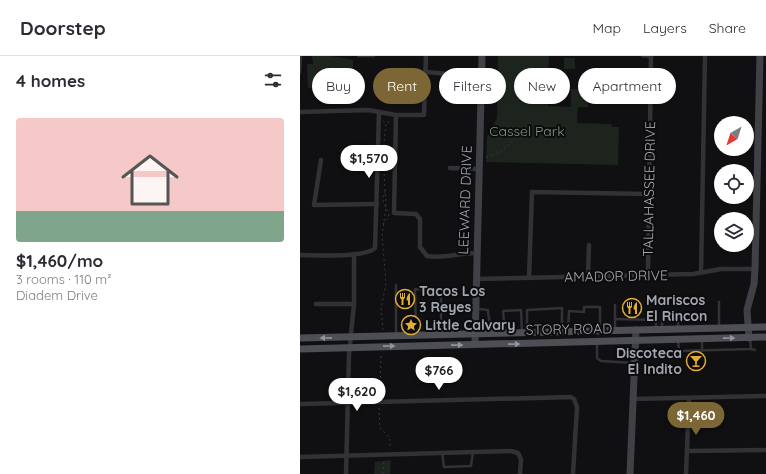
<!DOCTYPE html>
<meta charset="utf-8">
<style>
body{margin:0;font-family:Quicksand,sans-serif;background:#f2f2f3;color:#2b2b33;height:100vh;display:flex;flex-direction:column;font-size:15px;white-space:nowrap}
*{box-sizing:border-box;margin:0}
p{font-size:13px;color:#7c7c81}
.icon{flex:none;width:22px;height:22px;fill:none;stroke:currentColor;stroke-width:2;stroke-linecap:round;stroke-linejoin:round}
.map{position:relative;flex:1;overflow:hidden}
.sheet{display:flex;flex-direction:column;background:#fff;width:300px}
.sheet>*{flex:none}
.top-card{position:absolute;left:12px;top:12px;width:380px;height:36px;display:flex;gap:8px}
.needle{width:26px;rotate:219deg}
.controls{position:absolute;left:414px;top:60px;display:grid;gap:8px}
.controls a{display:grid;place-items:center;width:40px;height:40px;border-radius:50%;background:#fff;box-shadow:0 1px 3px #0004;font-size:20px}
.price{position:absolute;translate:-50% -34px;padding:0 9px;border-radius:14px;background:#fff;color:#222;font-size:13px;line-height:26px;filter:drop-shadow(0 1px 2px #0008)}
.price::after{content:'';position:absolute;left:50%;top:24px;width:12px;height:9px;margin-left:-6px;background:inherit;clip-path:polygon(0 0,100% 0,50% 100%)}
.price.on{background:#7d6636;color:#fff}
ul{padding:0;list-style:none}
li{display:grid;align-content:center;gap:8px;height:212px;padding:0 16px}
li+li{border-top:1px solid #e1e1e2}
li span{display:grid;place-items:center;height:124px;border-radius:4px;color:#555}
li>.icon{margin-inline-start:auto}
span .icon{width:72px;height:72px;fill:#fffc;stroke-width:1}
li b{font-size:17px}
h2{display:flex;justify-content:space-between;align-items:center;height:48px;padding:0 16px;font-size:17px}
.pill{padding:0 14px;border-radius:18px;background:#fff;box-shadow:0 1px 3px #0004;font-size:14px;line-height:36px}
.pill.on{background:#7d6636;color:#fff}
header{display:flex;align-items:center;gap:24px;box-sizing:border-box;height:56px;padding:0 20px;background:#fff;border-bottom:1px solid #e1e1e2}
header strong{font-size:19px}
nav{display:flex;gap:22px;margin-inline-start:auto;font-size:14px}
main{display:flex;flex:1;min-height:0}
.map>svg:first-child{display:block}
.green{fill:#1d241e}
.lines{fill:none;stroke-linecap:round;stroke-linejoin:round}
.path{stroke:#38393d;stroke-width:1;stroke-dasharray:2 3;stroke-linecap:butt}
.lane{stroke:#323236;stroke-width:2.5}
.street{stroke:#323236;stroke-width:4.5}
.secondary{stroke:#404146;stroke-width:7}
.primary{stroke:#4e4f55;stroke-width:7}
.oneway{fill:#92959f}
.labels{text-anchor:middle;stroke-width:4;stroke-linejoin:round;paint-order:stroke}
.park-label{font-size:14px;fill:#7b9b7e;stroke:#0c0b0d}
.street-label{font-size:14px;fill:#a3a7b1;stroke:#0c0b0d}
.poi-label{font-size:14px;font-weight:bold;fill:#a3a7b1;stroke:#0c0b0d;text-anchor:start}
</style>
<header>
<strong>Doorstep</strong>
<nav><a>Map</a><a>Layers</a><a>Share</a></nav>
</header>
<main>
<section class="sheet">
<h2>4 homes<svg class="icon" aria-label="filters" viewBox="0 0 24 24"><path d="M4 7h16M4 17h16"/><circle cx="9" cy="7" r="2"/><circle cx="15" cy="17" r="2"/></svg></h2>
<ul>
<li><span style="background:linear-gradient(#f6c9c9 75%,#7fa58c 0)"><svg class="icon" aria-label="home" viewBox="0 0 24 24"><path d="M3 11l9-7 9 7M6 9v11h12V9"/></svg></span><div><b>$1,460/mo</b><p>3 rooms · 110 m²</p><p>Diadem Drive</p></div></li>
</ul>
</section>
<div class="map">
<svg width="466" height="418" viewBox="0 0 466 418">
<rect width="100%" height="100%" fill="#101012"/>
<g class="green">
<polygon points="12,0 32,0 53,4 53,31 8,32 7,8 13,8"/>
<polygon points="198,0 249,0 248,50 271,51 271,33 289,33 288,51 278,51 277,67 311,68 312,71 319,71 318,109 186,106 187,81 197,62"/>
<rect x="264" y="2" width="11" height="11"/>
<polygon points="251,12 262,13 261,35 250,35"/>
<polygon points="91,404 90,418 74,418 75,406"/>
</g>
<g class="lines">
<g class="path">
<polyline points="83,65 86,67 92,64"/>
<polyline points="186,101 201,96 231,67"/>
<path d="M 83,168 L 89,161 C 88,150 78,146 86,134"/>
<polyline points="83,274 81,253 86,227 82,180 86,151 83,98 86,67"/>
<polyline points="80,342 81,297"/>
<polyline points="79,352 80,372 90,382 90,393"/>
<polyline points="83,418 84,404"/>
</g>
<g class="lane">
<polyline points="58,0 74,0"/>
<polyline points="342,0 351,1"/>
<polyline points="0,17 1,0"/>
<polyline points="96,229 96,279"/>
<polyline points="419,246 419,272"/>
<polyline points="315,249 315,274"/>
<path d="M 178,253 L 188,254 C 188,262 191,269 192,277"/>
<polyline points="315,263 356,264 356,273"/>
<polyline points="362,272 362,264 378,264 378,273"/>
<polyline points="227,275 227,254 262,252 262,276"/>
<polyline points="268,275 269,255 284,256 284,251 300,251 300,275"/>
<polyline points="116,277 115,233 141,234 141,279"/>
<polyline points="205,277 203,255 221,254 222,277"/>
<polyline points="402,283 402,295"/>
<polyline points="378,284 379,295 451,293 450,282"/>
<polyline points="297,287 297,302 301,305 334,307"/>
<polyline points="451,293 455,294"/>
<polyline points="142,396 144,411 171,410 173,396"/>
</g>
<g class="street">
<polyline points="126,16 181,21"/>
<polyline points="0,56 68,54 96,59 124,59 126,0"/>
<path d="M 96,59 L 94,157 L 116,158 L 120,163 L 120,191 L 127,200 C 143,203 159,197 177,197"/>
<polyline points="21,104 14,149 77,148"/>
<polyline points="150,112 179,113"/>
<path d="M 0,199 C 16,199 65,202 75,192 L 79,56"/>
<polyline points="401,217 405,0"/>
<polyline points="348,219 351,0"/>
<polyline points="288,220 289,189"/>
<polyline points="229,222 232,136 349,138"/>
<polyline points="176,223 393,218 421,213 455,213"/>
<polyline points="16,248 54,248"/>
<polyline points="332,343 466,340"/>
<polyline points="0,348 271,341 274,343 277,351 273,418"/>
<polyline points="387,395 466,394"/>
<polyline points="0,401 211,395 218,397 221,403 220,418"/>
<polyline points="46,418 49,298 54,248 54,198"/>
<polyline points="386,418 389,342"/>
</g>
<g class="secondary">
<polyline points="449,282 447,254 454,228 455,213 460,0"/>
<polyline points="175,288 182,0"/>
<polyline points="330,418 336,274"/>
</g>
<g class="primary">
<polyline points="0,282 466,271"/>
<polyline points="0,293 466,281"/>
</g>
</g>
<defs><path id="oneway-solid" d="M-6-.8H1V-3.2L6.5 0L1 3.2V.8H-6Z"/></defs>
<g class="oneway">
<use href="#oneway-solid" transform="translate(26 282) rotate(179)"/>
<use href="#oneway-solid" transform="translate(429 282) rotate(-1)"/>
<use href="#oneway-solid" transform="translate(214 288) rotate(-1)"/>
<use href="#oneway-solid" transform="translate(157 289) rotate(-1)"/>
<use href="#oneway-solid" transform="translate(89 290) rotate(-1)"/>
</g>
<defs>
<g id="restaurant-ring" transform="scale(1)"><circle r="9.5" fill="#0c0b0d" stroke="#e1ad39" stroke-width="1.5"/><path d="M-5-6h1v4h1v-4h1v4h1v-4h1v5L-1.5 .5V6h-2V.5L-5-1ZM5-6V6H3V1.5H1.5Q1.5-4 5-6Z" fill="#e1ad39"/></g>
<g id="sight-ring" transform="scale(1)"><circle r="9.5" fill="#0c0b0d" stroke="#e1ad39" stroke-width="1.5"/><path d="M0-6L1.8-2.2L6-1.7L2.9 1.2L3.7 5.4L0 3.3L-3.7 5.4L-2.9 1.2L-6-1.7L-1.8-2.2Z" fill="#e1ad39"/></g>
<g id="bar-ring" transform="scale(1)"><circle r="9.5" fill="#0c0b0d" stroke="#e1ad39" stroke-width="1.5"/><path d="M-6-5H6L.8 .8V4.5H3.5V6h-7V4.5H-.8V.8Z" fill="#e1ad39"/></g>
</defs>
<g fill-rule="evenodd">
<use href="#restaurant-ring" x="105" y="243"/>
<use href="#restaurant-ring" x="332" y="252"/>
<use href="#sight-ring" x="111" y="269"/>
<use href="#bar-ring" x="396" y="305"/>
</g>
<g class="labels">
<g class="park-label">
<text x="227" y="80">Cassel Park</text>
</g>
<g class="street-label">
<text transform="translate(349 133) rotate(-89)" y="5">TALLAHASSEE DRIVE</text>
<text transform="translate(165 144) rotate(-88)" y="5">LEEWARD DRIVE</text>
<text transform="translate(316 220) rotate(-1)" y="5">AMADOR DRIVE</text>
<text transform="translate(269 273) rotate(-1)" y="5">STORY ROAD</text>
</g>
<g class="poi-label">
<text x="119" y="240">Tacos Los<tspan x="119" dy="16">3 Reyes</tspan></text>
<text x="346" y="249">Mariscos<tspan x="346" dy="16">El Rincon</tspan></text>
<text x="125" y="274">Little Calvary</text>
<text x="382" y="302" text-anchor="end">Discoteca<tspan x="382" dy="16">El Indito</tspan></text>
</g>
</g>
</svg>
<div class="controls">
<a><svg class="needle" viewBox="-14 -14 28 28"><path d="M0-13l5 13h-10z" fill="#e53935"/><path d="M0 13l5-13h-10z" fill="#7c7c81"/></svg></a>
<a><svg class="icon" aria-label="locate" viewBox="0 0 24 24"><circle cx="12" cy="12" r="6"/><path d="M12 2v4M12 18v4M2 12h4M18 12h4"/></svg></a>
<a><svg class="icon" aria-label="layers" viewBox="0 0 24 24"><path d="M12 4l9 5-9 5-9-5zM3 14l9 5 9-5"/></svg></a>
</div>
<b class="price" style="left:69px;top:123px">$1,570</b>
<b class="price" style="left:139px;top:335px">$766</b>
<b class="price" style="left:57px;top:356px">$1,620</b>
<b class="price on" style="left:396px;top:380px">$1,460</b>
<div class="top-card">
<a class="pill">Buy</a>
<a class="pill on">Rent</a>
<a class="pill">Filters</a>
<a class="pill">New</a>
<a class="pill">Apartment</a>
</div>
</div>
</main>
